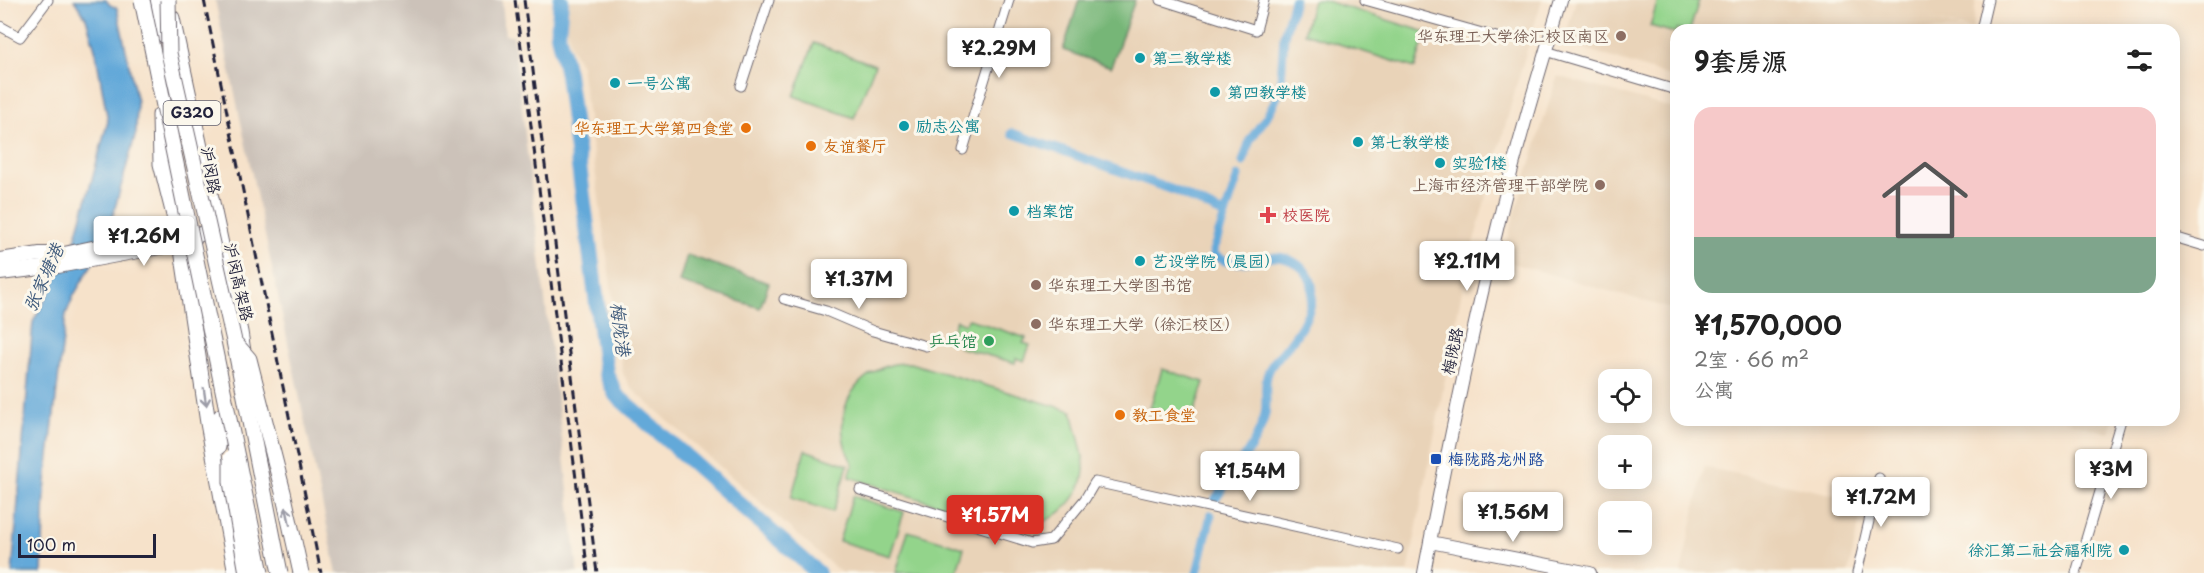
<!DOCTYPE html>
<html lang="zh">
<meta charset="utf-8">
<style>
body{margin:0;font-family:"Playpen Sans","LXGW WenKai TC",sans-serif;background:#f6f6f6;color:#222;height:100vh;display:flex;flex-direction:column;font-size:22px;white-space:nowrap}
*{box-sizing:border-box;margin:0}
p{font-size:20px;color:#767676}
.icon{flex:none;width:33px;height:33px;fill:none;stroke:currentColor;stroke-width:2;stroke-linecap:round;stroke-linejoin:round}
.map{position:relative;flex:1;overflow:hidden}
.details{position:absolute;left:1670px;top:24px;width:510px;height:402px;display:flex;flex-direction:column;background:#fff;border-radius:18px;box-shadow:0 3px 15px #0003}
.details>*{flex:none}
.controls{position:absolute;left:1598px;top:369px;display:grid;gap:12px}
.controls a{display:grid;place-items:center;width:54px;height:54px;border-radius:12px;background:#fff;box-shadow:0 3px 15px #0003;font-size:30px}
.scale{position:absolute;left:18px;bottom:15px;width:138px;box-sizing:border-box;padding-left:6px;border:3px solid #22223b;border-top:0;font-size:16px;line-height:21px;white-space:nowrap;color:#22223b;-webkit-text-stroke:4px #fbf7ec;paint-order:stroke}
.price{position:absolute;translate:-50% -51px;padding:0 14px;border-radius:6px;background:#fff;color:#222;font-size:20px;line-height:39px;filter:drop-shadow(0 2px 3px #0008)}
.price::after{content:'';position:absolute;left:50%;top:36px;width:18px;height:14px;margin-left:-9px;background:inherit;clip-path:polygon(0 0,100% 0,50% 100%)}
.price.active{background:#d93025;color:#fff}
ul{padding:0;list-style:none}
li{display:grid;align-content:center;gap:12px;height:318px;padding:0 24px}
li+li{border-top:2px solid #e0e0e0}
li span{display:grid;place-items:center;height:186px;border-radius:18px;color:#555}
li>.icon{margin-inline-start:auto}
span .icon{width:108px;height:108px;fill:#fffc;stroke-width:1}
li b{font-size:26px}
h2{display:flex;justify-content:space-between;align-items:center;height:72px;padding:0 24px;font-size:26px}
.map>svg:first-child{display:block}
.built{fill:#e9d3b8}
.industrial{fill:#ccc2b9}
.green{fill:#93d48b;stroke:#5a7b63;stroke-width:1.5}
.forest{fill:#76b677;stroke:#4c6c59;stroke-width:1.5}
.water{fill:#64a9d9;stroke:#43668a;stroke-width:1.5}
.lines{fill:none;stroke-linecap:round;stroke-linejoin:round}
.canal{stroke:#64a9d9;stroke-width:9}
.river{stroke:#64a9d9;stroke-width:16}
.minor-casing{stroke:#6c656d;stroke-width:11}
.tertiary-casing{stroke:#6c656d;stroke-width:14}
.secondary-casing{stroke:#6c656d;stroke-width:16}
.primary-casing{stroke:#6c656d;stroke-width:17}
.trunk-casing{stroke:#6c656d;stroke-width:17}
.minor{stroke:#fff;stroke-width:9}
.tertiary{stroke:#fff;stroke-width:12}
.secondary{stroke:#fff;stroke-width:14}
.primary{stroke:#fff;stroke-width:15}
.trunk{stroke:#fff;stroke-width:15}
.rail{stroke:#22223b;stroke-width:3;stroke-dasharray:9 4.5;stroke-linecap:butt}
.trunk-bridge-casing{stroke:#6c656d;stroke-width:17;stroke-linecap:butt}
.trunk-bridge{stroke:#fff;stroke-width:15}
.oneway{stroke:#9c9ca7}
.education-dot{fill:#8d6e63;stroke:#fbf7ec;stroke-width:2}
.culture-dot{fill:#0f9aa8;stroke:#fbf7ec;stroke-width:2}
.food-dot{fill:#e8710a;stroke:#fbf7ec;stroke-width:2}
.health-dot{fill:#e0444e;stroke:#fbf7ec;stroke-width:2}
.leisure-dot{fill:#2e9e5b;stroke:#fbf7ec;stroke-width:2}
.transit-dot{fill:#1a4fb4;stroke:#fbf7ec;stroke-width:2}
.labels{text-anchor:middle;stroke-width:6;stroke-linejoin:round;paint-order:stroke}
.shield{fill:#fbf7ec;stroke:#636270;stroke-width:1.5}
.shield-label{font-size:15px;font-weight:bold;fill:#22223b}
.education-label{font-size:16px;fill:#785e54;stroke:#fbf7ec;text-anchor:end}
.culture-label{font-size:16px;fill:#0d838f;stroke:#fbf7ec;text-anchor:start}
.food-label{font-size:16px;fill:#c56008;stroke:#fbf7ec;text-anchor:start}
.street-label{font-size:16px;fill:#22223b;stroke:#fbf7ec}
.health-label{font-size:16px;fill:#be3a42;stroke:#fbf7ec;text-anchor:start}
.leisure-label{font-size:16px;fill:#27864d;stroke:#fbf7ec;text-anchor:end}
.transit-label{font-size:16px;fill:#164399;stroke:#fbf7ec;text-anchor:start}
.water-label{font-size:18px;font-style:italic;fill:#3c587a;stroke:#fbf7ec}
</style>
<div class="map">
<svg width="2204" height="573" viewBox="0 0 2204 573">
<rect width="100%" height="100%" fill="#fbf7ec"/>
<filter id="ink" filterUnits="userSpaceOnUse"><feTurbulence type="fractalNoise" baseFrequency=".0167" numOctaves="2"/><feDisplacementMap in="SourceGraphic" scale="12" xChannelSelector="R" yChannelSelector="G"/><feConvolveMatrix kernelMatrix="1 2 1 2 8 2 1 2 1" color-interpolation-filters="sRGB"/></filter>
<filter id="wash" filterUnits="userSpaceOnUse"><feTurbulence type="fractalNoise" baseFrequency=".008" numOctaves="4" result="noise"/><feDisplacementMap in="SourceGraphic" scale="24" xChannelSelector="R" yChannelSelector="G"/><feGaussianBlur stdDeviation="1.35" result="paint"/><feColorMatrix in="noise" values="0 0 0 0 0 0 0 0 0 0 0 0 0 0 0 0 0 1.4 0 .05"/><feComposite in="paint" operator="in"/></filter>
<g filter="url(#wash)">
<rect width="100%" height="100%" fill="#f6e2ca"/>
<g class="built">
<polygon points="569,0 1542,0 1516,86 1465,274 1408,573 841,573 632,389 623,374 581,65 571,47 566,23"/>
<polygon points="1576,0 1856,0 1883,7 1860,0 1976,0 1972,30 1928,18 1964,30 1676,30 1675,78 1564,42"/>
<polygon points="1557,76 1675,109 1675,310 1501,260"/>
<polygon points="2064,420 2113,420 2109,433"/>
<polygon points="1704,467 1864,501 1848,573 1681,573"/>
</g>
<polygon class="industrial" points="215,0 502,0 505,35 513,35 578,573 337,573"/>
<g class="green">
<polygon points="1313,0 1323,0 1426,32 1415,68 1304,33"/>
<polygon points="1658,0 1699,0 1690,30 1676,30 1675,33 1650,26"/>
<polygon points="814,43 875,65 854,118 794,96"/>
<polygon points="969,319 1026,338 1023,343 1030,345 1024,361 1016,358 1015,363 958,347 960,342 949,339 956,320 965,324"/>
<path d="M 910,363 L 1072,411 C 1075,428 1085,454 1084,470 C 1082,498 1058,519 1033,525 C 1026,527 1018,527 1010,527 L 849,477 L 853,464 C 831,427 844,380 887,366 C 894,363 903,363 910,363 Z"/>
<polygon points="1162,369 1204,382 1192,420 1150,408"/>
<polygon points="805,450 848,465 833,512 791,498"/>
<polygon points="853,496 904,512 890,556 839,541"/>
<polygon points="908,531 964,548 956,573 896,573"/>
</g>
<g class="forest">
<polygon points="1079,0 1135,0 1111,67 1063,50"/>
<polygon points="687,255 769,283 760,308 679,282"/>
</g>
<polygon class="water" points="74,0 106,0 110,5 117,8 137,102 136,133 106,240 74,295 66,314 45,490 42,573 12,573 33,322 73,248 108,121 95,49 86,18"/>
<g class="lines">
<g class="canal">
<polyline points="1012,133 1176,191 1225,215"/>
<polyline points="1243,162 1250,140 1267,116 1278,95 1281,80 1284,36 1294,0"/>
<path d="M 1215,500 C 1231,475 1259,443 1265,414 C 1268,400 1263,386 1268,373 C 1271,363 1281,355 1287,347 C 1306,324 1328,285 1297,264 C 1267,244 1243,276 1214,255 L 1213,251 L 1238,176"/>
<polyline points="1197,573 1211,515"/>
</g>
<polyline class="river" points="561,0 558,34 567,74 606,373 616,395 818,573"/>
</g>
</g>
<g filter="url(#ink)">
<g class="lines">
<g class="minor-casing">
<g id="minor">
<polyline points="1161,0 1256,30 1264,0"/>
<polyline points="1365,0 1500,38"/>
<polyline points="0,26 20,37 48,0"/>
<polyline points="1981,30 1988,0"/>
<polyline points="1545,51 1676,90"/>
<polyline points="741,86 769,0"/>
<polyline points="963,150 1009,0"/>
<polyline points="2174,237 2204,246"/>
<polyline points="784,299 826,311 873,331 926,346"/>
<polyline points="860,490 1032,543 1051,540 1085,499 1095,482 1398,549"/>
<polyline points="1857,573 1879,478"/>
<polyline points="2076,573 2121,420"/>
</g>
</g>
<g class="tertiary-casing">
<g id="tertiary">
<polyline points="1430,542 1590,573"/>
<path d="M 1424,573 C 1446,458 1469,343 1497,229 C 1515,152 1538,76 1561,0"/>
</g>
</g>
<g class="secondary-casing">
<g id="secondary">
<polyline points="0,260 40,254 64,254 186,228"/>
<polyline points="0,273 58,266 181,243 216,227"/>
</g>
</g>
<g class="primary-casing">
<g id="primary">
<polyline points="172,18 240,332 244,358"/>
<polyline points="160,115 161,164 181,243 208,423 236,573"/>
<polyline points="218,447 221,416"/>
</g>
</g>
<g class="trunk-casing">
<polyline id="trunk" points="158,0 165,36"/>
</g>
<use href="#minor" class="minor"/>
<use href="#tertiary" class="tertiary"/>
<use href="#secondary" class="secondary"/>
<use href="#primary" class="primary"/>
<use href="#trunk" class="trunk"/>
<g class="rail">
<polyline points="204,0 321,573"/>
<polyline points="515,0 588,573"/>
<polyline points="524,0 597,573"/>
</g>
<g class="trunk-bridge-casing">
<g id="trunk-bridge">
<polyline points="142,0 261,573"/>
<polyline points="168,0 169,53 234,341 280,573"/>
<polyline points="236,344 249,359 283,492 301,573"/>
<polyline points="231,458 231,482 247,573"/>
</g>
</g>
<use href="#trunk-bridge" class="trunk-bridge"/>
</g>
<defs><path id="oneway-shaft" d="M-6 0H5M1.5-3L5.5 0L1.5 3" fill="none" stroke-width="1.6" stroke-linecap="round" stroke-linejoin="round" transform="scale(1.5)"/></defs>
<g class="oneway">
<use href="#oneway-shaft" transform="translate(205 397) rotate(82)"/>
<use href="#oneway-shaft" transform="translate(288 516) rotate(-102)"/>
</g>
</g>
<g class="education-dot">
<circle cx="1621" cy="36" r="6"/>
<circle cx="1600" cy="185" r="6"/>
<circle cx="1036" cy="285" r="6"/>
<circle cx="1036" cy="324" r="6"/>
</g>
<g class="culture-dot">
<circle cx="1140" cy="58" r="6"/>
<circle cx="615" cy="83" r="6"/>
<circle cx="1215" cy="92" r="6"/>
<circle cx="904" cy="126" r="6"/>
<circle cx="1358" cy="142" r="6"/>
<circle cx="1440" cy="163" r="6"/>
<circle cx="1014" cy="211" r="6"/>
<circle cx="1140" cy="261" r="6"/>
<circle cx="2124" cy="550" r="6"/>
</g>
<g class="food-dot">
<circle cx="746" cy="128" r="6"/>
<circle cx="811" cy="146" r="6"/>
<circle cx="1120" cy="415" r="6"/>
</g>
<path class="health-dot" d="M1265 206h6v6h6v6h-6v6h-6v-6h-6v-6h6z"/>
<circle class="leisure-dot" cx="989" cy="341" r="6"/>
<rect class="transit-dot" x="1430" y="453" width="12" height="12" rx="3"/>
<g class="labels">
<rect class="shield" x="163.5" y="101" width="57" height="24" rx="4.5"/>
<g class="shield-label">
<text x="192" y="118">G320</text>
</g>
<g class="education-label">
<text x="1609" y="42">华东理工大学徐汇校区南区</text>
<text x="1588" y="191">上海市经济管理干部学院</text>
<text x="1048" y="291" text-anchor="start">华东理工大学图书馆</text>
<text x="1048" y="330" text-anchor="start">华东理工大学（徐汇校区）</text>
</g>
<g class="culture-label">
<text x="1152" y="64">第二教学楼</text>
<text x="627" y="89">一号公寓</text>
<text x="1227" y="98">第四教学楼</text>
<text x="916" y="132">励志公寓</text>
<text x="1370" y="148">第七教学楼</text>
<text x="1452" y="169">实验1楼</text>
<text x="1026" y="217">档案馆</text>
<text x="1152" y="267">艺设学院（晨园）</text>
<text x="2112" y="556" text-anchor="end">徐汇第二社会福利院</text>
</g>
<g class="food-label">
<text x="734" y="134" text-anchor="end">华东理工大学第四食堂</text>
<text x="823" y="152">友谊餐厅</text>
<text x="1132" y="421">教工食堂</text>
</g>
<g class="street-label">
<text transform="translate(211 170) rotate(80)" y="6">沪闵路</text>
<text transform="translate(239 282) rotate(77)" y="6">沪闵高架路</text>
<text transform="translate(1452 351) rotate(-78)" y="6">梅陇路</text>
</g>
<g class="health-label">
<text x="1282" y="221">校医院</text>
</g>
<g class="leisure-label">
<text x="977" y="347">乒乓馆</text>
</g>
<g class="transit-label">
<text x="1448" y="465">梅陇路龙州路</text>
</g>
<g class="water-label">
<text transform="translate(44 278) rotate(-66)" y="6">张家塘港</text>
<text transform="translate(620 329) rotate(83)" y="6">梅陇港</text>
</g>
</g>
</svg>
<div class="controls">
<a><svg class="icon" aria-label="locate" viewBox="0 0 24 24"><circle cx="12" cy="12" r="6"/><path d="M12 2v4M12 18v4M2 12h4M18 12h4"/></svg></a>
<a>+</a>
<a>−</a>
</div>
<div class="scale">100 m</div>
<b class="price" style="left:999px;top:79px">¥2.29M</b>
<b class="price" style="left:144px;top:267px">¥1.26M</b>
<b class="price" style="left:1467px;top:292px">¥2.11M</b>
<b class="price" style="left:859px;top:310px">¥1.37M</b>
<b class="price" style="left:2111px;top:500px">¥3M</b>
<b class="price" style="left:1250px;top:502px">¥1.54M</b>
<b class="price" style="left:1881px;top:528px">¥1.72M</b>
<b class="price" style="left:1513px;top:543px">¥1.56M</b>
<b class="price active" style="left:995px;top:546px">¥1.57M</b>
<section class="details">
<h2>9套房源<svg class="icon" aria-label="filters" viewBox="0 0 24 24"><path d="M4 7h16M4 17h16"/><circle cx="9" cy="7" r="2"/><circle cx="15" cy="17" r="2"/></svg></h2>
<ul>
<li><span style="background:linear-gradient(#f6c9c9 70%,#7fa58c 0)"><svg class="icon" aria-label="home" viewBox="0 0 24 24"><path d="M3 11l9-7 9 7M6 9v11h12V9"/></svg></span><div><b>¥1,570,000</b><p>2室 · 66 m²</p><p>公寓</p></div></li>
</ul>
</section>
</div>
